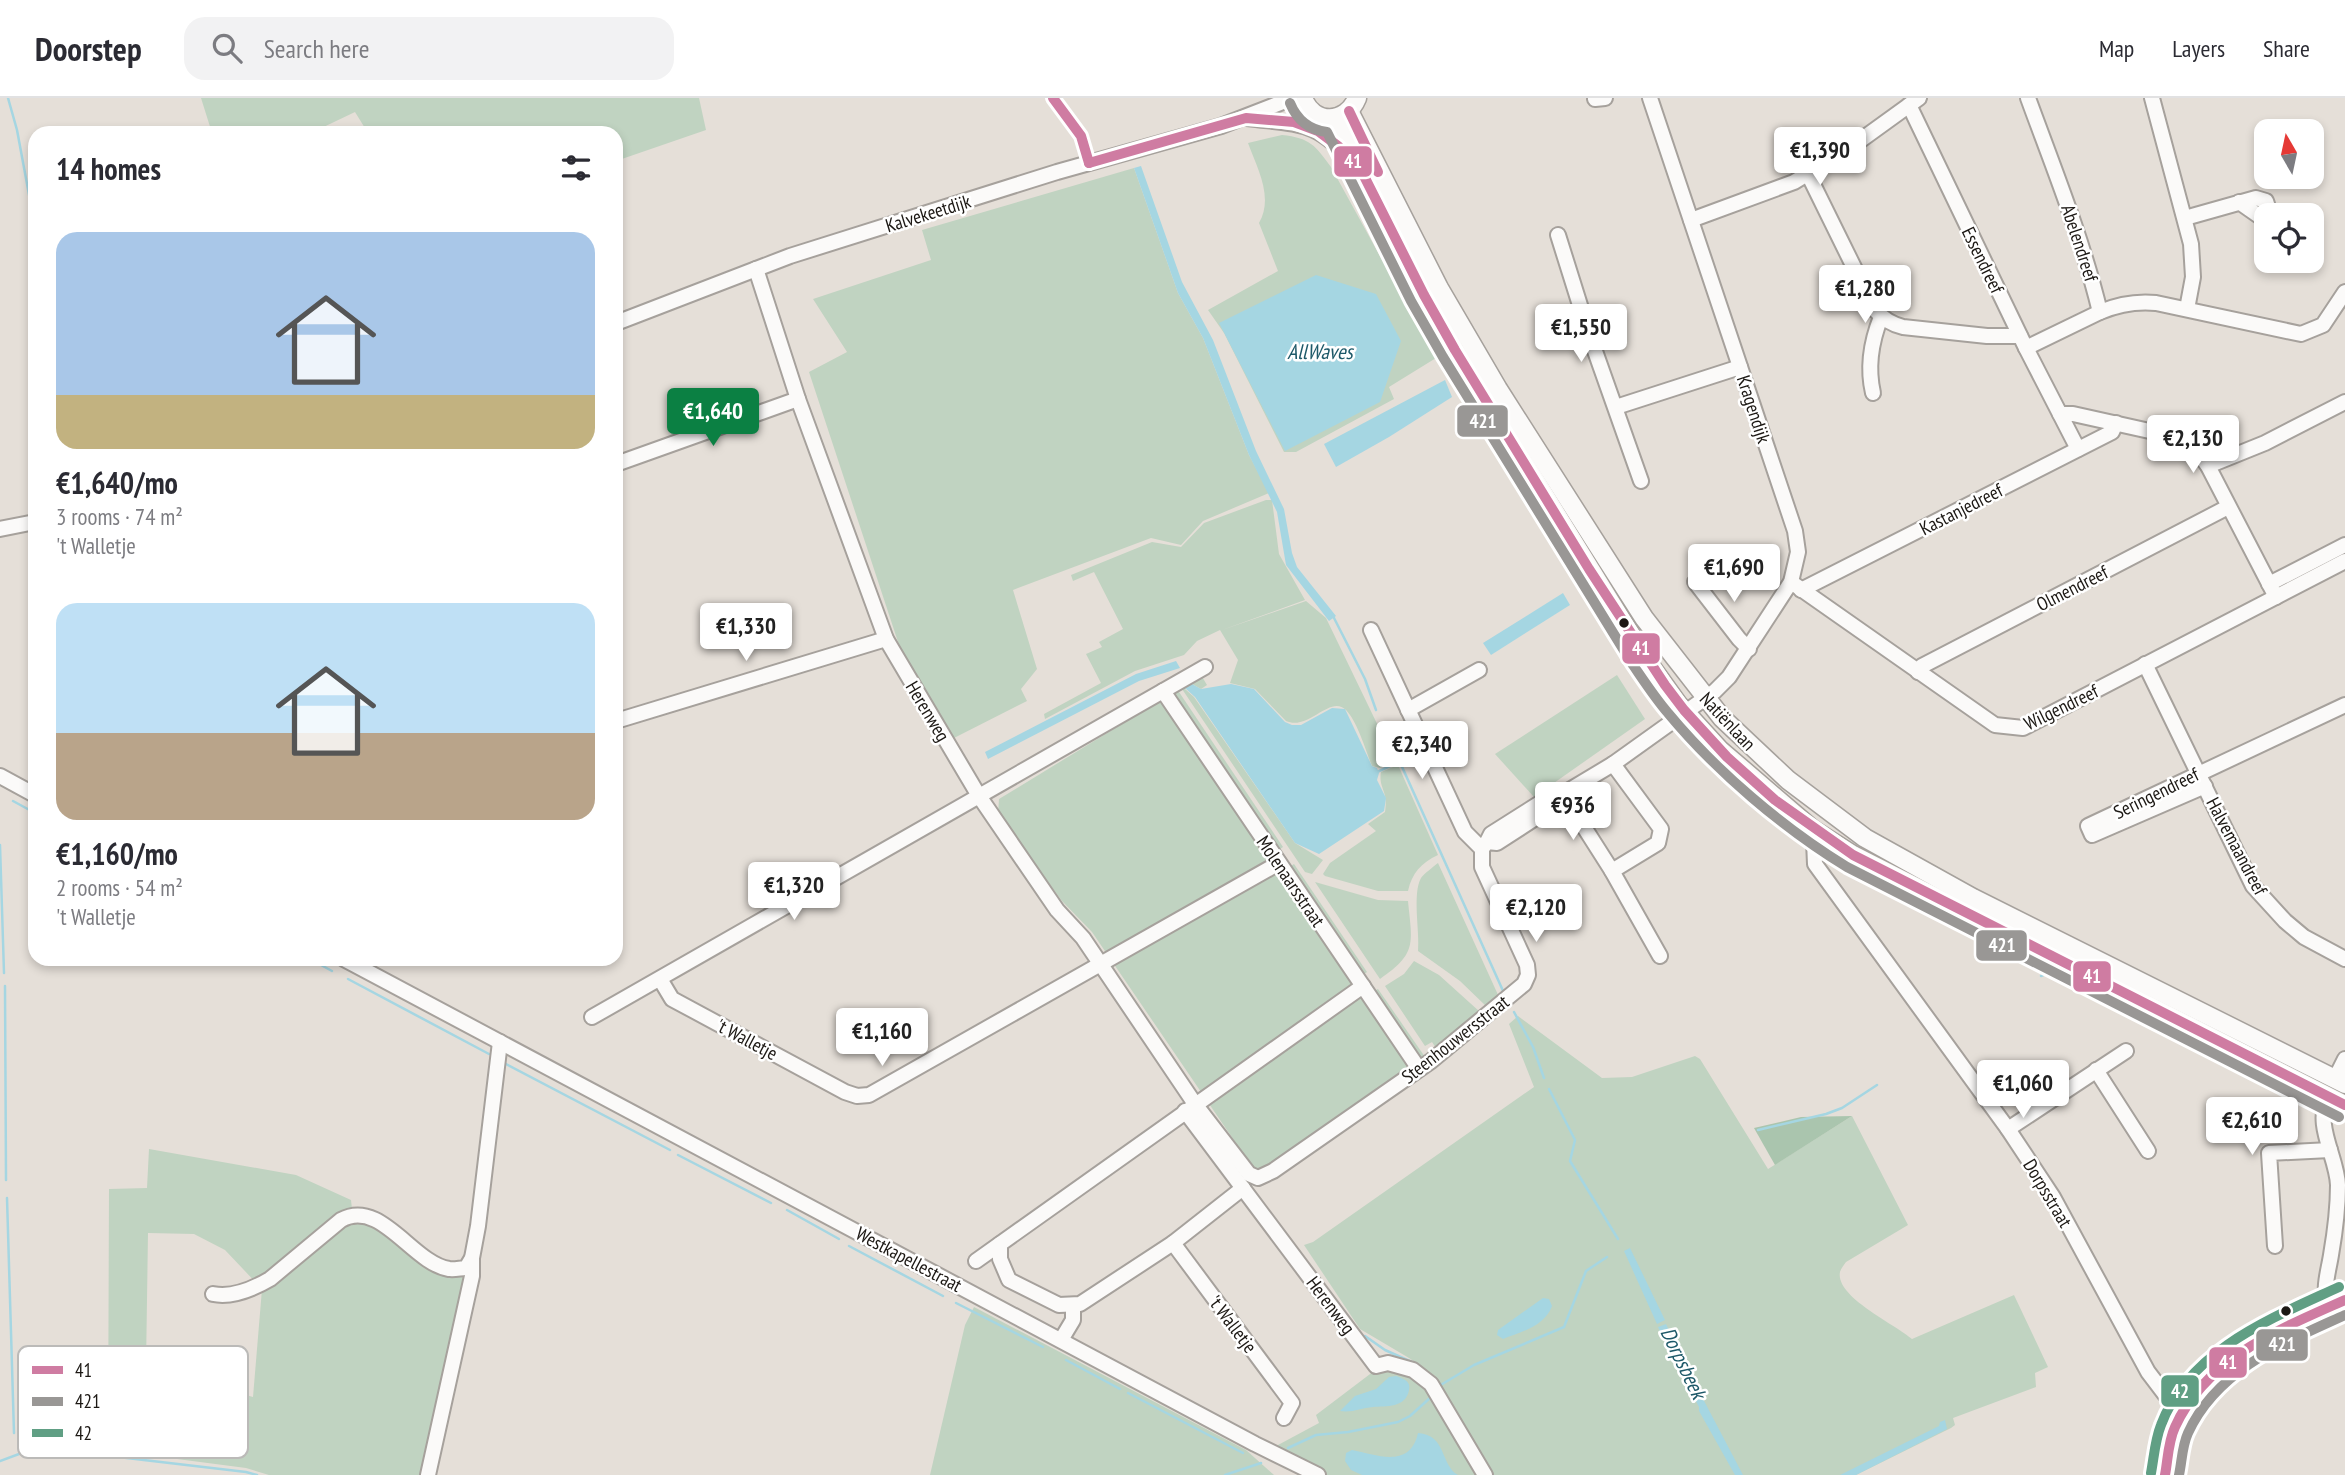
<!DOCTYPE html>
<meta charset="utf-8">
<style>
body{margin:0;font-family:"PT Sans Narrow",sans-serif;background:#f2f2f3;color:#2b2b33;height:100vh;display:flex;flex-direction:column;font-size:26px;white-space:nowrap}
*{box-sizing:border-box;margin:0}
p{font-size:23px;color:#7c7c81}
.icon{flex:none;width:38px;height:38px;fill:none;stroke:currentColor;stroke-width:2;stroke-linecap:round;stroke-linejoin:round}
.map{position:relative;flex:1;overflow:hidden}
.drawer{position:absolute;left:28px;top:28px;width:595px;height:840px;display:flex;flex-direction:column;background:#fff;border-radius:21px;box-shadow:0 4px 10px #0003}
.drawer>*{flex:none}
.needle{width:46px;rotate:351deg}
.tools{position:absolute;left:2254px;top:21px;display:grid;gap:14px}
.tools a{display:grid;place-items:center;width:70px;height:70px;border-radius:14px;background:#fff;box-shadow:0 4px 10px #0003;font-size:35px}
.price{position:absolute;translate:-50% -60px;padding:0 16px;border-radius:7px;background:#fff;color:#222;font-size:23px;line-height:46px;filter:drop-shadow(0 2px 4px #0008)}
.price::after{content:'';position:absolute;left:50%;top:42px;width:21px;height:16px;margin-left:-10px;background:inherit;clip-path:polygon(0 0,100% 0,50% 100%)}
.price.selected{background:#0b8043;color:#fff}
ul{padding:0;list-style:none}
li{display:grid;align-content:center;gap:14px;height:371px;padding:0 28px}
li span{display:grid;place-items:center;height:217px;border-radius:21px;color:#555}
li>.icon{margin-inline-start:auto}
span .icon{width:126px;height:126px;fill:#fffc;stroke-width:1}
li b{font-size:30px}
h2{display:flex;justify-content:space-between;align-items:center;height:84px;padding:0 28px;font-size:30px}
header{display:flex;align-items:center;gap:42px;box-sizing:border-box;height:98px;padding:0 35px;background:#fff;border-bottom:2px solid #e1e1e2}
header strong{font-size:33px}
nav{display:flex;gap:38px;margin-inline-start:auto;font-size:24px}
.search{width:490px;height:63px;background:#f2f2f3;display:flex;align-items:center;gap:18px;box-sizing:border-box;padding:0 24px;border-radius:21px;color:#7c7c81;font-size:26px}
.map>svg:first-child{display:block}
.green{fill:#c0d3c1;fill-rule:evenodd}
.forest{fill:#aac5ae}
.water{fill:#a5d6e2}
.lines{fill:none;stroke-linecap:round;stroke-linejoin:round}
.stream{stroke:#a5d6e2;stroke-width:2.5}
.minor-casing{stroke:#a6a19c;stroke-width:18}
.major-casing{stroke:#a6a19c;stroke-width:21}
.minor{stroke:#fbfaf9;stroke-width:14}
.major{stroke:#fbfaf9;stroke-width:18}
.bus-1-casing{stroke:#fff;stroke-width:16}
.bus-2-casing{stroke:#fff;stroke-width:16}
.bus-3-casing{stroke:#fff;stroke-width:16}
.bus-1{stroke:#cf7ca2;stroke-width:10}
.bus-2{stroke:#999795;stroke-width:10}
.bus-3{stroke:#609f84;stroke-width:10}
.bus-dot{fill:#1c1814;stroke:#fff;stroke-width:2.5}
.labels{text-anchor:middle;stroke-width:5;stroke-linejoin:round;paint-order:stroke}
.street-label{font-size:19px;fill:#1c1814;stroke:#fff}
.water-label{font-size:21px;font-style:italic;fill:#1e5969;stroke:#fff}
.key{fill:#fff;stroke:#bbbab8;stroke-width:2}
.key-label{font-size:19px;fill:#1c1814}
.line-badge{stroke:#fff;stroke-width:2.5}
.badge-label{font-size:19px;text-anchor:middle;font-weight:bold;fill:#fff}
</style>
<header>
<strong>Doorstep</strong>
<div class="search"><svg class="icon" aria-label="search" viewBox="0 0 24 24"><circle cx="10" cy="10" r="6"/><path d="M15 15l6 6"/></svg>Search here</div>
<nav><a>Map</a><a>Layers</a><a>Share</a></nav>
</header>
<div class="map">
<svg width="2345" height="1377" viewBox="0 0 2345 1377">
<rect width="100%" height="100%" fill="#e5dfd8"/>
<g class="green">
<polygon points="201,0 699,0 706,32 616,63 616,35 368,35 355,14 311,35 212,35"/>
<path d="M 1282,37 C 1310,40 1315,47 1331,69 L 1436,260 L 1389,289 L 1394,301 L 1296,354 L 1284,354 L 1224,235 L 1208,212 L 1278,173 L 1259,125 C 1274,99 1257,70 1248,45 Z"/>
<polygon points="1134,70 1178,195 1203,240 1249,357 1269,395 1203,423 1181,447 1151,440 1013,492 1037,571 1021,591 1027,603 954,640 901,553 809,274 847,254 813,201 931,162 922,132"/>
<path d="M 1266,402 L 1272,402 L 1279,456 L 1305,502 L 1222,532 L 1306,503 L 1326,520 L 1395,663 L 1380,670 L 1372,668 C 1366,653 1357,623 1346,612 C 1330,596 1309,633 1286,623 L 1255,591 L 1230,585 L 1238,562 L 1220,532 L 1197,543 L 1184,557 L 1135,573 L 1045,621 L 1044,616 L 1101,585 L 1086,556 L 1102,549 L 1099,544 L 1123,531 L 1094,474 L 1073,483 L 1071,477 L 1152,444 L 1181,449 L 1204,425 Z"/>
<polygon points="1201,577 1207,587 1201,591 1192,586 1185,591 1194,599 1295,745 1323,762 1312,776 1305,774 1180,588"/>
<polygon points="1617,577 1645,621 1534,699 1495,656"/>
<polygon points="1177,591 1283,749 1277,753 1174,601"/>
<polygon points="1158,604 1166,606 1303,814 1353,883 1415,978 1261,1082 1092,834 1062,803 998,716 999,701"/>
<path d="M 1398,667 L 1438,757 C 1421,765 1412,775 1408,793 L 1378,793 L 1325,778 L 1323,776 L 1330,765 L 1376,733 L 1368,726 L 1385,714 C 1389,693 1378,690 1381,674 Z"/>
<path d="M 1438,765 L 1499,899 L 1487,909 L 1460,883 L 1418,853 C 1420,834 1412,796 1421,780 C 1425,775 1433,769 1438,765 Z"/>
<polygon points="1294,766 1367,874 1361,878 1288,770"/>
<path d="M 1315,784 L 1378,802 L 1408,803 C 1412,845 1418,855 1380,881 Z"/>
<polygon points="1414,863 1439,877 1480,914 1436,950 1432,944 1425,948 1385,888 1404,876"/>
<polygon points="1378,891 1425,959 1419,959 1372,894"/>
<path d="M 1518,918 L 1602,980 L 1632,979 L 1695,958 L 1700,961 L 1768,1071 L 1852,1018 L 1908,1127 L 1846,1164 C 1844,1167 1841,1170 1840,1174 C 1835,1199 1897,1227 1912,1241 L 2014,1197 L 2048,1269 L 2035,1275 L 2036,1289 L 1953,1320 L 1955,1327 L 1951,1330 L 1856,1377 L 1493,1377 L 1435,1278 L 1409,1260 L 1360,1231 L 1304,1147 L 1313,1144 L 1534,989 L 1509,926 Z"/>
<path d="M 149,1051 L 296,1077 L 351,1102 L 352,1111 L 382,1129 L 423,1161 L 468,1175 L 423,1377 L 269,1377 L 246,1370 L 108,1352 L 109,1091 L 147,1090 ZM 148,1135 L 194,1136 L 225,1152 L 262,1191 L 253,1299 L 146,1269 Z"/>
<polygon points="974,1209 1246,1352 1274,1377 930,1377 965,1227"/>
<polygon points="1389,1269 1399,1271 1428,1291 1480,1377 1326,1377 1277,1351 1278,1347 1319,1325 1316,1317 1378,1270 1381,1275"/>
</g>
<polygon class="forest" points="1852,1018 1775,1067 1754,1030 1801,1019"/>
<g class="water">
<polygon points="1141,68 1182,184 1213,242 1256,353 1284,411 1292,455 1297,469 1336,518 1329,523 1286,467 1277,414 1249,357 1203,240 1178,195 1134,70"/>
<polygon points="1316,177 1376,196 1401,243 1380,304 1285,353 1219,225"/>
<polygon points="1445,282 1452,299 1389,339 1336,369 1324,346"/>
<polygon points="1563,495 1570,507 1491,557 1483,545"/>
<polygon points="1176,563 1180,570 1139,583 988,661 985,654 1136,576"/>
<polygon points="1192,586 1201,591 1231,586 1254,591 1285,624 1292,627 1301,627 1332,610 1345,611 1372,668 1377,670 1379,675 1377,682 1386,700 1384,713 1319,756 1295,745 1195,599 1185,590"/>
<polygon points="1630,1150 1665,1222 1657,1226 1624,1153"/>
<path d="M 1543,1200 L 1549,1201 L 1552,1208 C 1545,1228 1521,1234 1503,1241 L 1497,1237 L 1498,1232 Z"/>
<polygon points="1666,1226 1679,1253 1671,1257 1658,1229"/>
<polygon points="1681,1259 1743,1377 1735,1377 1699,1313 1699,1309 1675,1263"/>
<path d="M 1396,1278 C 1404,1281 1411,1283 1409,1292 C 1406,1310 1386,1308 1373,1309 C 1361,1310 1352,1315 1340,1313 L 1355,1298 L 1376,1291 L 1389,1279 Z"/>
<polygon points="1945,1322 1947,1331 1856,1377 1840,1377 1939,1328 1940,1324"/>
<path d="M 1418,1335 C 1447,1337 1440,1367 1458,1377 L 1362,1377 L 1351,1372 L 1345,1363 L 1346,1355 L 1352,1352 C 1377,1357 1410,1371 1418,1335 Z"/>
</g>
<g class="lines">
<g class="stream">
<polyline points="8,0 17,32 35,129"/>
<polyline points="1333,518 1365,581 1376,612"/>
<polyline points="1394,651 1504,895"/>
<polyline points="1377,674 1399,664"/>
<polyline points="13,703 35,715"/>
<polyline points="0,747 4,875"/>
<polyline points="310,861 332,873"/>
<polyline points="2041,878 2050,874"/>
<polyline points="348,881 489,956"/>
<polyline points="5,888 6,1082"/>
<polyline points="1514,914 1533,949 1544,980"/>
<polyline points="504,965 670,1052"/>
<polyline points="1549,991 1575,1042 1570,1063 1618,1141"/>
<polyline points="1758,1032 1826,1016 1842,1010 1877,987"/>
<polyline points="678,1057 771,1105"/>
<polyline points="7,1100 14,1335"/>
<polyline points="787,1112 839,1141"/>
<polyline points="849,1148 943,1198"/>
<polyline points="956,1205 1043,1249"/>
<polyline points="1365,1238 1385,1252 1414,1265"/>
<polyline points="1066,1262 1120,1291"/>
<polyline points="1439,1288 1474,1267 1564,1229 1586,1173 1607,1159"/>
<polyline points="1128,1295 1243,1355"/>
<polyline points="1288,1350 1316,1337 1348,1334 1398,1324 1410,1318 1431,1299"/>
<polyline points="0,1363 27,1353 50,1351 246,1374 257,1377"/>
<polyline points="1225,1377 1261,1365"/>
</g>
<g class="minor-casing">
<g id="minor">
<polyline points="2152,0 2191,146 2193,179 2187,211"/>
<polyline points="1595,1 1605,0"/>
<polyline points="1909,7 2026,250 2078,351"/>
<path d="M 1247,20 C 1303,27 1315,22 1355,66"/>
<path d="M 1808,76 L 1875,212 C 1883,221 1891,226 1903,229 L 1987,238 L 2020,238"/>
<polyline points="2185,120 2256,100 2266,103 2268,109 2265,115 2259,118 2239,104"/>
<polyline points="1691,122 1794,84 1854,47 1919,0"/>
<polyline points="1558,137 1589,236 1641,383"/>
<polyline points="756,171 798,301 886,541 979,698 1057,812 1083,840 1195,1006 1249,1076 1258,1080 1273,1073 1431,963 1524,886 1528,877 1527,867 1482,769 1482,751 1487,744 1497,745 1557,706 1558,699"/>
<path d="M 2100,214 C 2119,206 2136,203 2156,205 L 2301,236 L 2323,227 L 2345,194"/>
<polyline points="616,225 790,158 1057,74 1221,28 1293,0"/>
<path d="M 2026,250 L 2100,214 C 2082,140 2054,71 2028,0"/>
<path d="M 1873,295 C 1867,269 1871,244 1881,219"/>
<polyline points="1616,309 1740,269"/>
<polyline points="2060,316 2073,316 2181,340 2194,349 2208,368 2276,499"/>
<polyline points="616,366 798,301"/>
<polyline points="2208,368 2265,345 2345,304"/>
<polyline points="0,431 35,424"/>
<polyline points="1695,484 1739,541 1749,551"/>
<polyline points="1791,484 1995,627 2023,630 2345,463"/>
<polyline points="2269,486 2345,447"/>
<polyline points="1801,492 2112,334 2116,325"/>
<polyline points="1371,532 1465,734 1482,751"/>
<polyline points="2145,566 2253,788 2285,823 2304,839 2345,861"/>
<polyline points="1918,574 1922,568 2228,409"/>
<polyline points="1163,593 1419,971"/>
<polyline points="1408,612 1479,572"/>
<polyline points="616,623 886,541"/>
<polyline points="1613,666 1661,731 1658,745 1612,773 1660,858"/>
<polyline points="0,678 35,697"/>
<polyline points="2205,688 2092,737 2088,728 2345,607"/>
<polyline points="1563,696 1612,773"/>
<polyline points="1799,729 1814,743 1815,766 2008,1031 2053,1099 2148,1274 2167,1299 2184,1313"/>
<polyline points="1487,744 1491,736 1551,698 1558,699 1613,666 1715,593 1729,579 1791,484 1798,454 1795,433 1650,0"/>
<polyline points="344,861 1255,1346 1318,1377"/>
<polyline points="660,881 672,901 845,994 857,998 869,997 1279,765"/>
<polyline points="592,919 1205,569"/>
<polyline points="2096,972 2148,1053"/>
<polyline points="2335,981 2345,961"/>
<polyline points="1185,1013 1376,1268 1388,1265 1413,1272 1431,1286 1485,1377"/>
<polyline points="2008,1031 2126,953"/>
<polyline points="1173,1145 1243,1090"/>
<polyline points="1000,1146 1000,1161 1009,1182 1059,1207 1080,1206 1173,1145 1292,1305 1284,1320"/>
<polyline points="2275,1148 2269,1055 2330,1052"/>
<polyline points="976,1163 1363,888"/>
<path d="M 213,1196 C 233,1200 253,1191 270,1181 L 341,1122 C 381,1100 412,1165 449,1171 C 454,1172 461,1170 466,1170 L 472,1160 L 478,1128 L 500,944"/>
<path d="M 2329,1209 C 2322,1191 2328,1176 2331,1157 C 2335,1134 2338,1111 2338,1087 C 2337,1059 2313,1025 2329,999"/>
<polyline points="1061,1242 1073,1222 1073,1207"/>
<polyline points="428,1377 472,1178 472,1160"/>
<path d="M 2165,1377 C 2168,1362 2169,1343 2175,1329 C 2205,1259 2280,1232 2345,1202"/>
</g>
</g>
<g class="major-casing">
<g id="major">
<path d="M 1303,0 C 1313,27 1346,27 1357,0"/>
<polyline points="1349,13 1439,190 1498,291 1644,520 1722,620 1788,682 1865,740 1973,800 2345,986"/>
<polyline points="1336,20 1424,197 1455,252 1645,560 1678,606 1720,652 1812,731 1853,757 2345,1007"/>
</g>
</g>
<use href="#minor" class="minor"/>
<use href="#major" class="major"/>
<g class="bus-1-casing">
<g id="bus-1">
<polyline points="1053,0 1081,38 1089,65"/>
<polyline points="1349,13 1378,74"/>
<polyline points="1089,65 1246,20 1294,24 1318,33 1338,48 1361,72 1424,197 1455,252 1589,471 1665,587 1684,612 1727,659 1775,702 1853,757 2345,1007"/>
<path d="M 2165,1377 C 2168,1361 2168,1344 2175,1329 C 2206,1260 2280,1231 2345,1202"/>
</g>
</g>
<g class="bus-2-casing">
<g id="bus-2">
<path d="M 1290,5 C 1297,22 1309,32 1327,34 L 1411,203 L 1443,259 L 1633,567 C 1644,583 1655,600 1668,615 C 1716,673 1783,730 1847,769 L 2339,1019"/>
<path d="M 2179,1377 C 2182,1363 2182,1348 2188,1335 C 2217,1271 2286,1244 2345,1217"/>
</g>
</g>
<g class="bus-3-casing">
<path id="bus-3" d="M 2151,1375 C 2154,1359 2155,1342 2161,1327 C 2189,1252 2272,1220 2339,1189"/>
</g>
<use href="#bus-1" class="bus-1"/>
<use href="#bus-2" class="bus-2"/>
<use href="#bus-3" class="bus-3"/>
</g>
<g class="bus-dot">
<circle cx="1624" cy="525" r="6"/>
<circle cx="2286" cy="1213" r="6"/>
</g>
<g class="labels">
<g class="street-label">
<text transform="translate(928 115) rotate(-17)" y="7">Kalvekeetdijk</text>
<text transform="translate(2080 145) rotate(72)" y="7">Abelendreef</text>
<text transform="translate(1983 162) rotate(64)" y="7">Essendreef</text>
<text transform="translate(1754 311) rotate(72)" y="7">Kragendijk</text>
<text transform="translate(1961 411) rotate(-27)" y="7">Kastanjedreef</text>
<text transform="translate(2072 490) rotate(-27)" y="7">Olmendreef</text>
<text transform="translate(2061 609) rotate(-26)" y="7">Wilgendreef</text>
<text transform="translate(928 613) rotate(59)" y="7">Herenweg</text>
<text transform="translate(1728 623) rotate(47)" y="7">Natiënlaan</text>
<text transform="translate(2156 695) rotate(-26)" y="7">Seringendreef</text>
<text transform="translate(2237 748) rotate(62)" y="7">Halvemaandreef</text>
<text transform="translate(1291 783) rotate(56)" y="7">Molenaarsstraat</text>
<text transform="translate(747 941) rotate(28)" y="7">'t Walletje</text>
<text transform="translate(1455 941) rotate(-38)" y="7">Steenhouwersstraat</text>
<text transform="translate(2048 1095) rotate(59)" y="7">Dorpsstraat</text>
<text transform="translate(909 1161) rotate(28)" y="7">Westkapellestraat</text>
<text transform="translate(1331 1207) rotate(53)" y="7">Herenweg</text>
<text transform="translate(1233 1226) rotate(53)" y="7">'t Walletje</text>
</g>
<g class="water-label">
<text x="1320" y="261">AllWaves</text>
<text transform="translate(1683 1265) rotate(64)" y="7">Dorpsbeek</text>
</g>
</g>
<rect x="18" y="1248" width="230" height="112" rx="10" class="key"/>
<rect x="32" y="1268" width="31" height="8" fill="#cf7ca2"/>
<rect x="32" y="1299" width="31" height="9" fill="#999795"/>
<rect x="32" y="1331" width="31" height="8" fill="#609f84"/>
<g class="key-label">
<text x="75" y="1279">41</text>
<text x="75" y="1310">421</text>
<text x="75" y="1342">42</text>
</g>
<g class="line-badge">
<rect x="1333" y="47" width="40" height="33" rx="7" fill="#cf7ca2"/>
<rect x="1456" y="306" width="53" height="34" rx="7" fill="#999795"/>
<rect x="1621" y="534" width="40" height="33" rx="7" fill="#cf7ca2"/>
<rect x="1975" y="831" width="53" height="33" rx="7" fill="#999795"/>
<rect x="2072" y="862" width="40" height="33" rx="7" fill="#cf7ca2"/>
<rect x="2255" y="1230" width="54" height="34" rx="7" fill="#999795"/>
<rect x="2208" y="1248" width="40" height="33" rx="7" fill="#cf7ca2"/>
<rect x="2160" y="1276" width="40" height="34" rx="7" fill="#609f84"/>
</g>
<g class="badge-label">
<text x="1353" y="70">41</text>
<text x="1483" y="330">421</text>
<text x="1641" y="557">41</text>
<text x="2002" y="854">421</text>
<text x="2092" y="885">41</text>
<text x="2282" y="1253">421</text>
<text x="2228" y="1271">41</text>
<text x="2180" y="1300">42</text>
</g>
</svg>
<div class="tools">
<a><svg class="needle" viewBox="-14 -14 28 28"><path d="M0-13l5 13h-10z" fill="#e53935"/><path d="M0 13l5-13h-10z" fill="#7c7c81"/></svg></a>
<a><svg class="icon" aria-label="locate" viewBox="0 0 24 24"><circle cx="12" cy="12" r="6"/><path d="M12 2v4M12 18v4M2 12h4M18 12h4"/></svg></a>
</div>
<b class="price" style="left:1820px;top:89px">€1,390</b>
<b class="price" style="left:1865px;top:227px">€1,280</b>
<b class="price" style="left:1581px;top:266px">€1,550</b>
<b class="price selected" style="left:713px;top:350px">€1,640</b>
<b class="price" style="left:2193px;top:377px">€2,130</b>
<b class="price" style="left:1734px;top:506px">€1,690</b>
<b class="price" style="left:746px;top:565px">€1,330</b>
<b class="price" style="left:1422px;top:683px">€2,340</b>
<b class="price" style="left:1573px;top:744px">€936</b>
<b class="price" style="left:794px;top:824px">€1,320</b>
<b class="price" style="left:1536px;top:846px">€2,120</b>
<b class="price" style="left:882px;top:970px">€1,160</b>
<b class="price" style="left:2023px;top:1022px">€1,060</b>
<b class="price" style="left:2252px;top:1059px">€2,610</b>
<section class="drawer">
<h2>14 homes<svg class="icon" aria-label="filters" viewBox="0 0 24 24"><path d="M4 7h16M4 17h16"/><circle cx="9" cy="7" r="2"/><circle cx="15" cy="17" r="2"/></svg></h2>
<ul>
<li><span style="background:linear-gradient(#a9c7e8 75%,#c2b280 0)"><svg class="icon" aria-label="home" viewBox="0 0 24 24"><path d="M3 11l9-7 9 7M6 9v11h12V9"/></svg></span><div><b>€1,640/mo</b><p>3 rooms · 74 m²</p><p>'t Walletje</p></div></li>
<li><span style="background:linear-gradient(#bfe0f5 60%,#b9a48a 0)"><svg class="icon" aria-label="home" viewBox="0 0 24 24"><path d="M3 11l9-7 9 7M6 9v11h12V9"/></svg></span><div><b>€1,160/mo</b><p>2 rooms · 54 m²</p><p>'t Walletje</p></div></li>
</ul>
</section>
</div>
